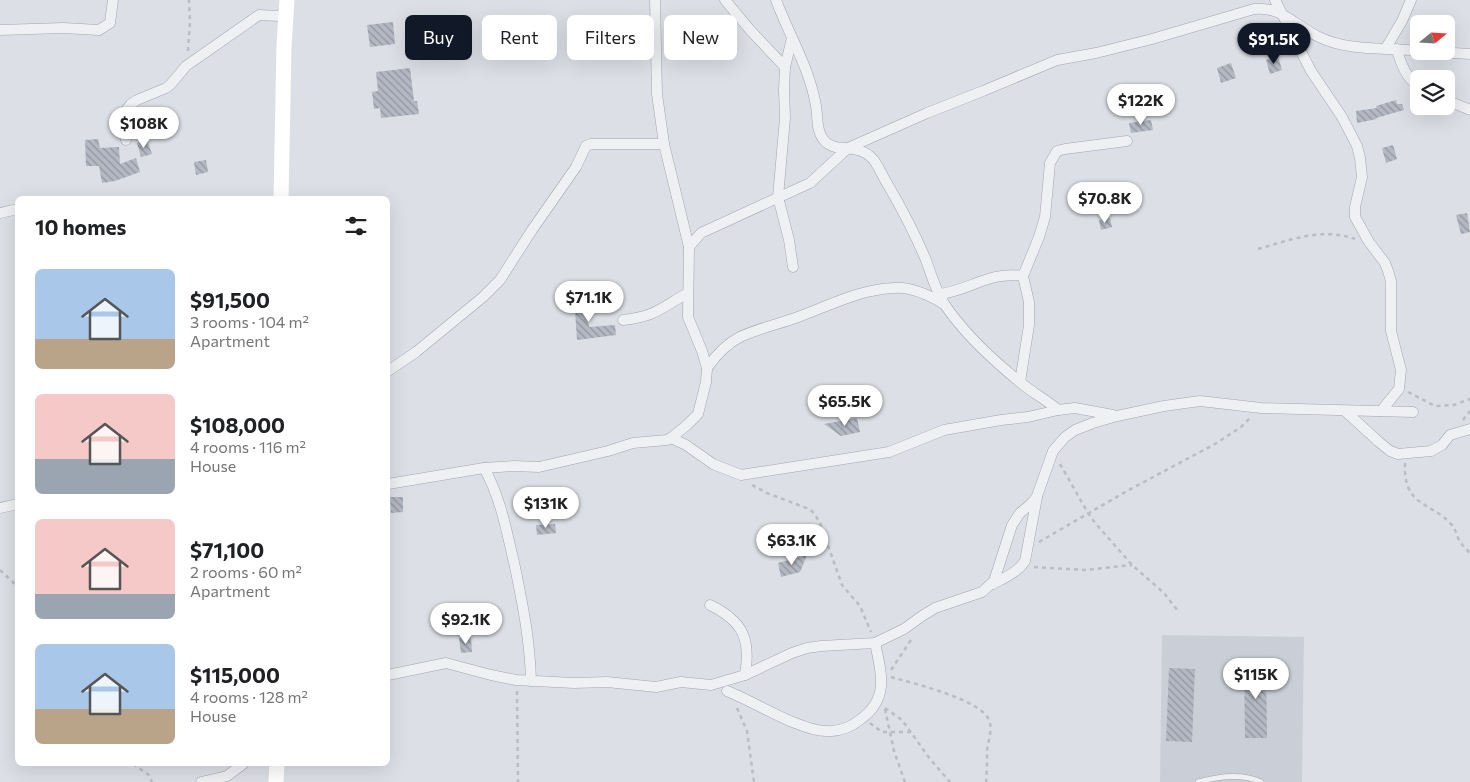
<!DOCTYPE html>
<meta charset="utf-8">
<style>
body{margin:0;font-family:Commissioner,sans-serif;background:#f2f2f2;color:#202124;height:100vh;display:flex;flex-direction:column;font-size:19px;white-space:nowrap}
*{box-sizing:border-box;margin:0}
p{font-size:16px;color:#757577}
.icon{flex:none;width:28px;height:28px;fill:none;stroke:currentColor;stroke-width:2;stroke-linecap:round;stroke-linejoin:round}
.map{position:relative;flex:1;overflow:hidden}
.panel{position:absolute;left:15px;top:196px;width:375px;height:570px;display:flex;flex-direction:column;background:#fff;border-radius:8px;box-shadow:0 5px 20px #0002}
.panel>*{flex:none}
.banner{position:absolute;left:405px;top:15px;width:475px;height:45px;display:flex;gap:10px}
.needle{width:32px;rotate:72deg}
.tools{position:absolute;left:1410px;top:15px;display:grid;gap:10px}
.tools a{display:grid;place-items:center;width:45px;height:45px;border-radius:8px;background:#fff;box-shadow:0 5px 20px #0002;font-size:25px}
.price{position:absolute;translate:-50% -42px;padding:0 11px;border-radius:18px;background:#fff;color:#222;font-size:16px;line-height:32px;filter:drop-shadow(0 1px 2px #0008)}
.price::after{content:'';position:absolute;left:50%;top:30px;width:15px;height:11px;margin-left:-8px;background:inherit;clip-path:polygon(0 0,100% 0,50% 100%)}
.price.selected{background:#111827;color:#fff}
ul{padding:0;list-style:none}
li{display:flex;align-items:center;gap:15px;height:125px;padding:0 20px}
li span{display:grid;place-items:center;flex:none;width:140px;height:100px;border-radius:8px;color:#555}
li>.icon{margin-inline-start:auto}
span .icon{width:60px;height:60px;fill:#fffc;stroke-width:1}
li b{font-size:21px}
h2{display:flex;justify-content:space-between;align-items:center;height:60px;padding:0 20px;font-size:21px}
.chip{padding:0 18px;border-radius:8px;background:#fff;box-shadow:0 5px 20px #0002;font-size:18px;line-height:45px}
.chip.selected{background:#111827;color:#fff}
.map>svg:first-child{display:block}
.built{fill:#caced6}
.building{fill:url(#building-back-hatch)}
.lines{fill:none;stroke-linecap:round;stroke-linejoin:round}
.lane-casing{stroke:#a2a6ae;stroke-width:6}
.street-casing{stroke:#a2a6ae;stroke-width:11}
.path{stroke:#babdc4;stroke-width:2.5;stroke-dasharray:4 4;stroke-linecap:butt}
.lane{stroke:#eef0f4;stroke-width:5}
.street{stroke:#eef0f4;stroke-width:10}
.secondary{stroke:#fff;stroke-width:15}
</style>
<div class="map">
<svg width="1470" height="782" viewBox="0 0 1470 782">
<defs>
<pattern id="building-back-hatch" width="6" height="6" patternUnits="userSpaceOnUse" patternTransform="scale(1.25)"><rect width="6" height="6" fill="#b4b8c2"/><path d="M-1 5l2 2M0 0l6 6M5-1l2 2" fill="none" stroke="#92969f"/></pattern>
</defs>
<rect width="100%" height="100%" fill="#dcdfe5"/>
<polygon class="built" points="1162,635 1304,637 1302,782 1160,782"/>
<g class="building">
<polygon points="393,22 395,44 370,47 367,25"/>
<polygon points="1278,56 1282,70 1270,74 1266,60"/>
<polygon points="1231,63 1236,78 1221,83 1217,68"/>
<polygon points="410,68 414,101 417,101 419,114 381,118 380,108 374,109 372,92 378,91 376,72"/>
<polygon points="1396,100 1397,104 1402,104 1404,110 1376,118 1377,119 1357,123 1356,111 1377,108 1376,106"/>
<polygon points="1151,120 1153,130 1131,133 1129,123"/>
<polygon points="98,139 100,148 119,147 120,164 136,158 140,172 115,181 102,183 99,166 86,166 85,140"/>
<polygon points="147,140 152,154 141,157 137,143"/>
<polygon points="1393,145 1397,159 1386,163 1382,148"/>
<polygon points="206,160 208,172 196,175 194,162"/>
<polygon points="1467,213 1470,232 1461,234 1456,215"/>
<polygon points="1110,218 1112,227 1101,230 1099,220"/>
<polygon points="587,296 589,327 615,325 616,335 577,340 575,310 577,310 575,297"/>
<polygon points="857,418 860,432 841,436 824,424"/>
<polygon points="390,497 403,497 403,512 391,513"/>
<polygon points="555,524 556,533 537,535 536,525"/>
<polygon points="807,555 800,572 781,577 778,563"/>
<polygon points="471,637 472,652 461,653 459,638"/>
<polygon points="1266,661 1267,738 1245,738 1244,662"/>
<polygon points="1169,668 1195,669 1192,742 1166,741"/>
</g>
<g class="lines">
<g class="lane-casing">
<path id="lane" d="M 1198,782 C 1219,776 1242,773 1261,782"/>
</g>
<g class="street-casing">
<g id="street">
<polyline points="725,0 750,30 785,67"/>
<path d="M 776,0 C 789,35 810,69 816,106 C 818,117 816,130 823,139 C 834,155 857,141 873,159 C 879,167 883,177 888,185 C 902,209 915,234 926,260 C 931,274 936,292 945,305 C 965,335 994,361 1021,383 C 1033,393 1047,400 1058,410 L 1075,408 L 1113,415"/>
<polyline points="1275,0 1311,71 1342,117 1357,146 1360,158 1362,177 1355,207 1355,217 1369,242 1385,263 1388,271 1391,281 1391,331 1401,370 1399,389 1381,411"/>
<polyline points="0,30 63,28 99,30 110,23 113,0"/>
<polyline points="792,38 785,67 784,90 785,118 778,197 789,240 793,267"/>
<polyline points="1386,48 1402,21 1411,0"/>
<path d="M 1397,49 C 1401,65 1406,77 1419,87"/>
<polyline points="1423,51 1470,54"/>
<polyline points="1446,100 1470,110"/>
<polyline points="126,140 124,113 131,104 137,100 166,88 171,84 186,66 259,15 279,16 287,10"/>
<polyline points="0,213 18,209"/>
<path d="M 689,247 L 701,233 L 810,183 L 848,148 L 927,113 L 983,91 L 1057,60 L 1096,53 L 1152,39 L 1254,9 C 1282,6 1295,26 1319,37 C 1350,52 1386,47 1419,51"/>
<path d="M 940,294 C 971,290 989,271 1023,276"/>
<path d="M 623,320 C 655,317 662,307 688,293"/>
<path d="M 707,368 C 716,355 726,344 740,337 C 759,328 779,324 798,317 C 831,305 858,290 893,288 C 911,286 929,295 944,304"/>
<polyline points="388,371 416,352 483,297 500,280 532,230 576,167 586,146 591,144 664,144"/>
<polyline points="1020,382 1029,325 1029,302 1023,276 1039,237 1045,217 1050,163 1057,151 1065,149 1127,141"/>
<polyline points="1345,411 1379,442 1390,451 1398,454 1431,451 1442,445 1450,435 1470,429"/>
<polyline points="671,438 686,445 713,464 741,475 889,452 944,430 1001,420 1028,417 1058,410"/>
<path d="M 484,468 C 501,498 507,533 515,567 C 523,606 530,641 531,681"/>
<polyline points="388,484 484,468 514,466 539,467 608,451 633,443 667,440 671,438 687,425 698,414 706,382 707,368 702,351 688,317 689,247 664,144 657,94 655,0"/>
<polyline points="0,508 18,504"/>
<path d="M 993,584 C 1004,578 1018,572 1025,561 L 1037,497"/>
<path d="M 710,605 C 743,621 751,639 745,675"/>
<polyline points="388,675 446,663 491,675 516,680 574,683 607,682 656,687 681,682 711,685 745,675 792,653 807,648 821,646 875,643 904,629 922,616 935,608 982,592 994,581 1012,525 1020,513 1032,503 1037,496 1053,451 1065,437 1075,430 1093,423 1117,416 1164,406 1200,401 1261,408 1413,412"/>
<path d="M 727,691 C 753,701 800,731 826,731 C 838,732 851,727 861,719 C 890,698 881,672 875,643"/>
<polyline points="201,782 227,776 243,764"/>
</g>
</g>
<g class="path">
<polyline points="188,51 190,22 189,0"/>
<path d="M 1258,249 C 1290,240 1322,227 1355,239"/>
<polyline points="1408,392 1435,406 1454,405 1470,399"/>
<polyline points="1463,420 1470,411"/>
<path d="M 1405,463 C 1403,507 1430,501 1451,524 C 1455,528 1456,533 1458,538 C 1461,544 1465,548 1470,553"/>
<polyline points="1060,464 1088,513 1096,524 1132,565 1164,593 1178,611"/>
<polyline points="752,485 767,493 809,509 814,513 820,523 842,585 860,606 871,632"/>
<polyline points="1039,542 1127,491 1215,444 1241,427 1251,417"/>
<polyline points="1034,567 1085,570 1132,565"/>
<polyline points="0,570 18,587"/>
<polyline points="891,670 913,637"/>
<path d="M 891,677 C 912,683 980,699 989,720 C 993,730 988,741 987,751 C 987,761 987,772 986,782"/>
<polyline points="517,691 518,782"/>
<polyline points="737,708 747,731 754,782"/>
<polyline points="885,708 902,720 930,759 950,782"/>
<polyline points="885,709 894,751 905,782"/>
<polyline points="870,723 882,732 911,732"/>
<polyline points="133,764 149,775 152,782"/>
</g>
<use href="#lane" class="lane"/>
<use href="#street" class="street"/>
<g class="secondary">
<polyline points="281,199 284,46 287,0"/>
<polyline points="276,782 277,764"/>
</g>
</g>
</svg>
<div class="tools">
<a><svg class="needle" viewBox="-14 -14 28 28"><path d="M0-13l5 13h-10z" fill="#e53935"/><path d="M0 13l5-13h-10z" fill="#757577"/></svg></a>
<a><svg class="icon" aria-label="layers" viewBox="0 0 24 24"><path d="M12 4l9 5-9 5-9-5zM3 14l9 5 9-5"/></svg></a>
</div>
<b class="price selected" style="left:1274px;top:65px">$91.5K</b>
<b class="price" style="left:1141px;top:126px">$122K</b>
<b class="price" style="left:144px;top:149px">$108K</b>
<b class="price" style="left:1105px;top:224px">$70.8K</b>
<b class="price" style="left:589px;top:323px">$71.1K</b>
<b class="price" style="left:845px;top:427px">$65.5K</b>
<b class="price" style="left:546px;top:529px">$131K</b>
<b class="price" style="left:792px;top:566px">$63.1K</b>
<b class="price" style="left:466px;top:645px">$92.1K</b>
<b class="price" style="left:1256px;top:700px">$115K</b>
<div class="banner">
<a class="chip selected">Buy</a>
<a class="chip">Rent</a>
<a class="chip">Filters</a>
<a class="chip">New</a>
</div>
<section class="panel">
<h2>10 homes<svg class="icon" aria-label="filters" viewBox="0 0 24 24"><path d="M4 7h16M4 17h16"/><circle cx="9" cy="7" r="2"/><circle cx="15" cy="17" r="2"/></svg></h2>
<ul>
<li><span style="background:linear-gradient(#a9c7e8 70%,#b9a48a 0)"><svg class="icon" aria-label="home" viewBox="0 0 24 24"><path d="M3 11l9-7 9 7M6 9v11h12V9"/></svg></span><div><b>$91,500</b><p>3 rooms · 104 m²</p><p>Apartment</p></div></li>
<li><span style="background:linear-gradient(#f6c9c9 65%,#9aa5b1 0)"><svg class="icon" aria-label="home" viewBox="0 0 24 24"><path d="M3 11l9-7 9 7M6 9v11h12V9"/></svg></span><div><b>$108,000</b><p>4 rooms · 116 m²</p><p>House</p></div></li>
<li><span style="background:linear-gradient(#f6c9c9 75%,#9aa5b1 0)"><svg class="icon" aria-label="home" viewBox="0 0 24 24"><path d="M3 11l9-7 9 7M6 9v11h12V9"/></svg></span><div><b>$71,100</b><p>2 rooms · 60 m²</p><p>Apartment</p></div></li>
<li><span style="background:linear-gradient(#a9c7e8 65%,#b9a48a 0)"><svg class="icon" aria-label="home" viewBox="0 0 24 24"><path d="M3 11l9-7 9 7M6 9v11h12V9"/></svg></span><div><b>$115,000</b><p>4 rooms · 128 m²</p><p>House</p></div></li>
</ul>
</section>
</div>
